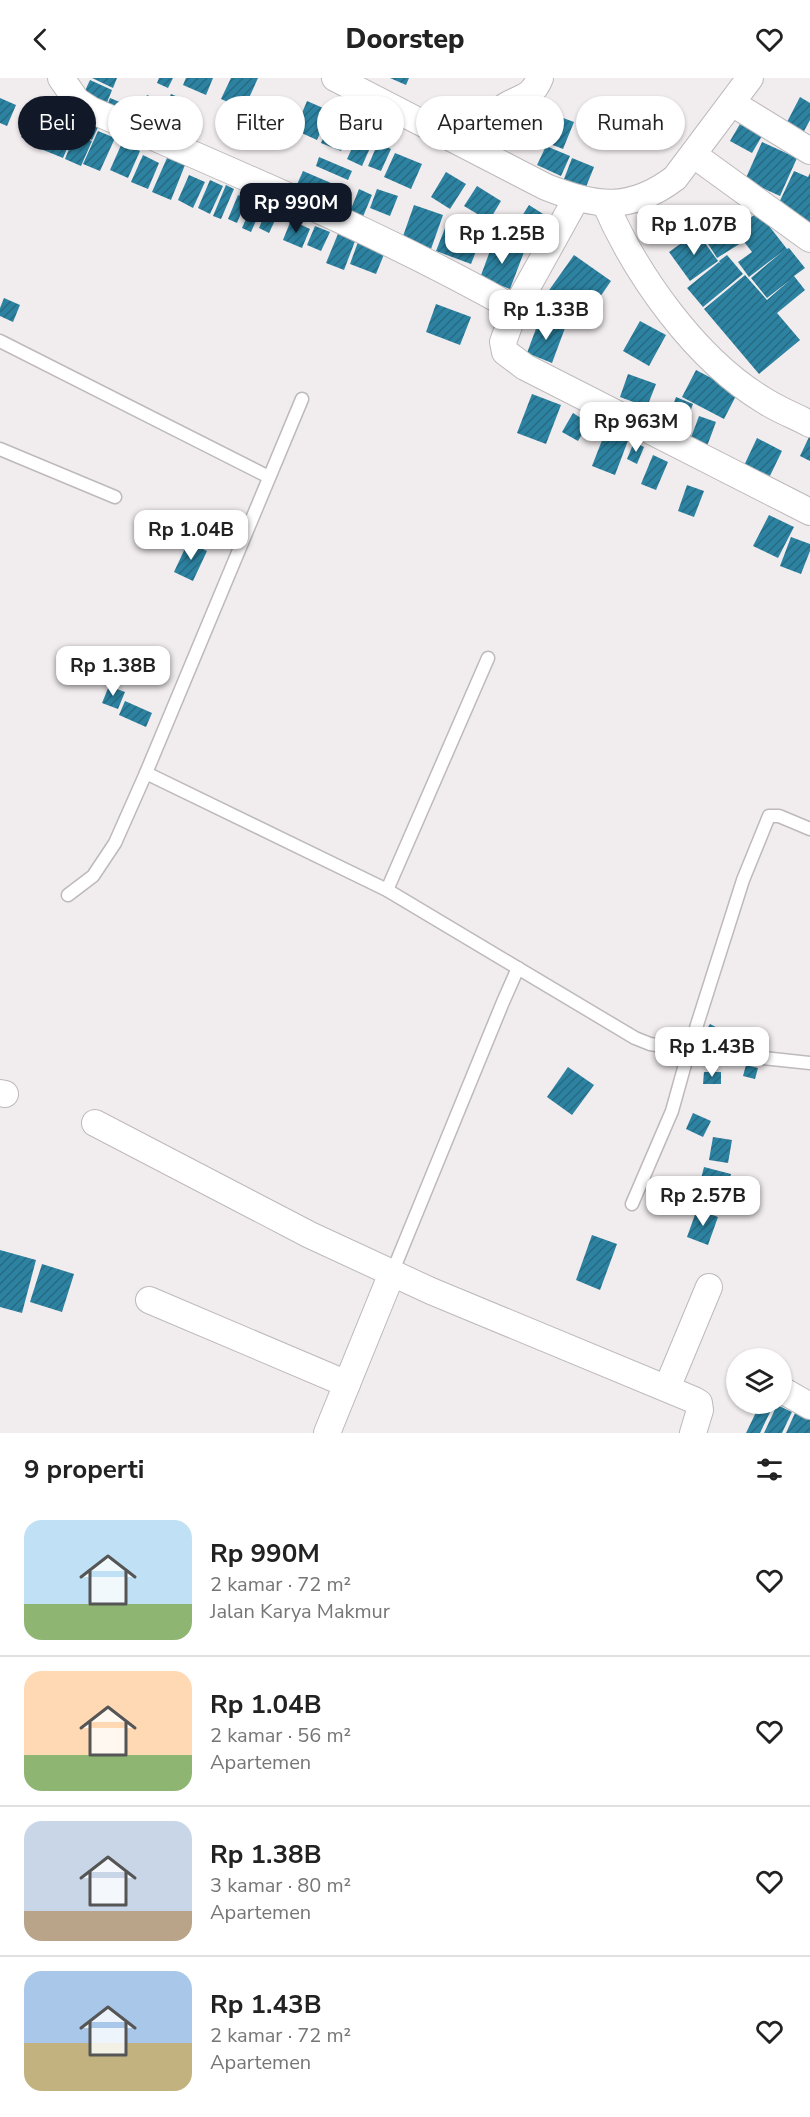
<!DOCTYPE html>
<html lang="id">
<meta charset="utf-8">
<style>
body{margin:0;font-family:"Nunito Sans",sans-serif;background:#f2f2f2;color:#222;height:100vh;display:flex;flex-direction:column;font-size:22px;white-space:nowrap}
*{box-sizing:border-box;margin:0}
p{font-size:20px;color:#767676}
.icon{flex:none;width:33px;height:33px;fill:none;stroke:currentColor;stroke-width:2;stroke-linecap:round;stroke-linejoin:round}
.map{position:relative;height:1355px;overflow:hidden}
.side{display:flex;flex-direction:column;background:#fff;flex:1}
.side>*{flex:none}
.top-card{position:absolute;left:18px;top:18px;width:774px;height:54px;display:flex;gap:12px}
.tools{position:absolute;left:726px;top:1270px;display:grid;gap:12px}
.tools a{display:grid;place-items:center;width:66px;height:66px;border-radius:50%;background:#fff;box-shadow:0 2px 4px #0004;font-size:30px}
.price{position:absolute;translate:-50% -51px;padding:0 14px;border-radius:12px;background:#fff;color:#222;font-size:20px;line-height:39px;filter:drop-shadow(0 2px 3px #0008)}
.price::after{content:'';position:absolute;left:50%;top:36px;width:18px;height:14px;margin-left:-9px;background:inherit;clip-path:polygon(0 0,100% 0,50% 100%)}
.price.active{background:#111827;color:#fff}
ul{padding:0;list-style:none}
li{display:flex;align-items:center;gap:18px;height:150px;padding:0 24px}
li+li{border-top:2px solid #e0e0e0}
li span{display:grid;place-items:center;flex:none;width:168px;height:120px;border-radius:18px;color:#555}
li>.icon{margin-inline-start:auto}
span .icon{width:72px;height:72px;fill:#fffc;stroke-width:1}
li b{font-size:26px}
h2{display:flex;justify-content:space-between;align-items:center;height:72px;padding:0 24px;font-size:26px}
.tag{padding:0 21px;border-radius:27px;background:#fff;box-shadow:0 2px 4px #0004;font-size:21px;line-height:54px}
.tag.active{background:#111827;color:#fff}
header{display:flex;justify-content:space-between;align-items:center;height:78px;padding:0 24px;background:#fff;font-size:27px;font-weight:800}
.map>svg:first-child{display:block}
.building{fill:url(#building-hatch)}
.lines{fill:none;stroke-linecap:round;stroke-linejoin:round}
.lane-casing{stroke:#beb9bb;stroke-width:15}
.street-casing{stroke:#beb9bb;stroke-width:28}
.lane{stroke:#fff;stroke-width:12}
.street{stroke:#fff;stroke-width:26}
</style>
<header><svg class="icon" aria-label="back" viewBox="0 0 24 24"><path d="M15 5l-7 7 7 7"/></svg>Doorstep<svg class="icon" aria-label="heart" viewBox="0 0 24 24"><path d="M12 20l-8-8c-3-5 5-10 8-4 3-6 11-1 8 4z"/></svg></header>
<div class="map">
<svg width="810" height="1355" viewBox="0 0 810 1355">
<defs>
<pattern id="building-hatch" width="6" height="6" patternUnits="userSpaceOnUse" patternTransform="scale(1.5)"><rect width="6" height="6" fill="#2c82a0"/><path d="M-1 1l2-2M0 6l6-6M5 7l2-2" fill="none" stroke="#266b83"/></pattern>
</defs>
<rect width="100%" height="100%" fill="#f1ecee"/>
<g class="building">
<polygon points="92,0 117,0 113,10"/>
<polygon points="159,0 173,0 168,10 157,5"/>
<polygon points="186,0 213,0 206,17 183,7"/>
<polygon points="231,0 258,0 244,31 221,21"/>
<polygon points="390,0 409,0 406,7"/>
<polygon points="90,2 112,12 106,27 83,17"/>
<polygon points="171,16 190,24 176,56 157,48"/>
<polygon points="147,17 159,22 147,50 135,45"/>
<polygon points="800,19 810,25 810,42 803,55 786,46"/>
<polygon points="0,20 16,27 7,48 0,45"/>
<polygon points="110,20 127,27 122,39 105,32"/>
<polygon points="262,20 290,32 284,48 255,35"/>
<polygon points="307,23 330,33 317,62 295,52"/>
<polygon points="61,27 82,36 63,80 41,71"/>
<polygon points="83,37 100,45 92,62 75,54"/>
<polygon points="555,37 574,44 563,71 545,64"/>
<polygon points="33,38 47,46 35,67 21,59"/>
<polygon points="332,40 352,49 341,73 321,65"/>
<polygon points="740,46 762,58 752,75 730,63"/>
<polygon points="98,53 115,60 100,93 83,86"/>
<polygon points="359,55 374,61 362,88 347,81"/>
<polygon points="75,56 92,63 81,88 65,81"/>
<polygon points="762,64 797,80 780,118 745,102"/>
<polygon points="122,65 140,73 128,100 110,92"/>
<polygon points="378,65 391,71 381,93 368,88"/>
<polygon points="546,68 570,78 561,98 537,87"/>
<polygon points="395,75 422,86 411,111 384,99"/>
<polygon points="143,77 159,85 148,111 131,104"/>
<polygon points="319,79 352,93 348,102 316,88"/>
<polygon points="167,80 185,87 171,122 152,114"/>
<polygon points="572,80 594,89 586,109 564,101"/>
<polygon points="303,93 345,111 337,130 295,111"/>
<polygon points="794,93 808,99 810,95 810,150 777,129"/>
<polygon points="446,94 466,106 450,131 431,119"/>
<polygon points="189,97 205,104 193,130 178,122"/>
<polygon points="210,102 223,108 210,136 198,130"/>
<polygon points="226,107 234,111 221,141 213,138"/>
<polygon points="477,108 501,123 489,143 464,128"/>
<polygon points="359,111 372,117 362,141 349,136"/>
<polygon points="377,111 398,118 390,138 370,130"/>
<polygon points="238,117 247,121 237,145 228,141"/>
<polygon points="253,125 262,129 251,154 242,150"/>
<polygon points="414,127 443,137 431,171 402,161"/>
<polygon points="529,127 551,141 531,174 508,160"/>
<polygon points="267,131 278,136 269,155 259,150"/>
<polygon points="758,134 787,171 789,170 805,190 794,198 805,212 777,235 800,262 759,296 704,231 745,197 767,222 790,202 767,220 751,200 783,173 749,199 738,184 752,174 735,152"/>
<polygon points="449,140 484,153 471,186 436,173"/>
<polygon points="291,142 310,151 302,170 283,162"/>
<polygon points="729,146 741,165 717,180 705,161"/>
<polygon points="315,148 330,154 321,173 307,167"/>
<polygon points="340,151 357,158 344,192 326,185"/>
<polygon points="697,154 718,183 690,203 669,174"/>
<polygon points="494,162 524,174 510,211 480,200"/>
<polygon points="358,164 385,174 376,196 350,186"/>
<polygon points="574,177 611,203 578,251 540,225"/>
<polygon points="727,177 743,196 703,229 687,210 719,184 721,186 719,183"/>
<polygon points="4,220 20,227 13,244 0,238 0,230"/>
<polygon points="436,226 471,239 460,267 426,254"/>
<polygon points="540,240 565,250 552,285 527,275"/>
<polygon points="640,243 666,257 649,288 623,273"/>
<polygon points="696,292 738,314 724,341 682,319"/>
<polygon points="628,296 656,306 647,329 620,319"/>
<polygon points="532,316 561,327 546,366 517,355"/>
<polygon points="676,319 693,326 684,350 667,344"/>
<polygon points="573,335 589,345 578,363 562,354"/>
<polygon points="699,338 716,344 706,371 689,365"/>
<polygon points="606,352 629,360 615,397 592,388"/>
<polygon points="810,357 810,383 800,378"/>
<polygon points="757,360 782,373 766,406 741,394"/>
<polygon points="634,364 644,369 637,386 627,381"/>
<polygon points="653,377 668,384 656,412 641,406"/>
<polygon points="687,407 704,413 694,439 678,433"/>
<polygon points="769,437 794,449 778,480 753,468"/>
<polygon points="791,459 810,466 810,473 801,496 780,488"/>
<polygon points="188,464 207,473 193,503 174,494"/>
<polygon points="109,608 125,614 118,631 102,625"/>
<polygon points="125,623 152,635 146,649 119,637"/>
<polygon points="710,946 729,956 722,968 703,957"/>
<polygon points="746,987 758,990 755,1001 743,998"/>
<polygon points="568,989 594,1007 572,1037 547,1019"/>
<polygon points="704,994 721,994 721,1006 703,1006"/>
<polygon points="693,1035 711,1043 703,1059 686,1051"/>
<polygon points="713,1059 732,1062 728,1085 709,1082"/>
<polygon points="704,1089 731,1096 724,1123 697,1116"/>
<polygon points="697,1131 718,1139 708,1167 687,1159"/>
<polygon points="592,1157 617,1166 600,1212 576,1202"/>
<polygon points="0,1172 36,1182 22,1235 0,1229"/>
<polygon points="42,1186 74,1196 62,1234 30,1224"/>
<polygon points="760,1326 774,1326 760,1355 746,1355"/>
<polygon points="777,1327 792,1334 782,1355 764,1355"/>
<polygon points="795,1335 810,1342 810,1355 786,1355"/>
</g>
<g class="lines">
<g class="lane-casing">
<g id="lane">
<polyline points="0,263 269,399"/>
<polyline points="302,321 146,695 387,812 635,960 650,966 689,972 810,985"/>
<polyline points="0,371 115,419"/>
<polyline points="387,812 488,580"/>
<polyline points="68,817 93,798 115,765 146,695"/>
<polyline points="632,1126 672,1033 689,972 743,802 769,738 779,738 810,751"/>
<polyline points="392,1195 503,924 518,890"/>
</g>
</g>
<g class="street-casing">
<g id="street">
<path d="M 61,0 L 77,23 L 91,32 C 235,95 379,154 515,231"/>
<path d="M 335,0 L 546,109 C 596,129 630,134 675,100 L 750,0"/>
<polyline points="732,25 810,73"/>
<path d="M 466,67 C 477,56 487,41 500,32 C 517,18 530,24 540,0"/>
<polyline points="694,77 810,161"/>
<polyline points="576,121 515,231 503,264 505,274 525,289 810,434"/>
<path d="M 605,125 C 636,197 696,282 765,323 C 779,332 795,338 810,346"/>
<polyline points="0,1015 5,1016"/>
<polyline points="95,1045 310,1157 431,1213 694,1322 699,1325 700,1332 693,1355"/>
<polyline points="149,1222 347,1306"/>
<polyline points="667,1310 709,1209"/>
<polyline points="782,1312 810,1328"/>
<polyline points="327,1355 392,1195"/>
</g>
</g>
<use href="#lane" class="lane"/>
<use href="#street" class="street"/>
</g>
</svg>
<div class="tools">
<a><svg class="icon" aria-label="layers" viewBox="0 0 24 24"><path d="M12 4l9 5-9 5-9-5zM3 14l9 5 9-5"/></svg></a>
</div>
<b class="price active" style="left:296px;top:156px">Rp 990M</b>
<b class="price" style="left:694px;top:178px">Rp 1.07B</b>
<b class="price" style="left:502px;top:187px">Rp 1.25B</b>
<b class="price" style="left:546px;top:263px">Rp 1.33B</b>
<b class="price" style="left:636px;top:375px">Rp 963M</b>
<b class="price" style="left:191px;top:483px">Rp 1.04B</b>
<b class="price" style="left:113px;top:619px">Rp 1.38B</b>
<b class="price" style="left:712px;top:1000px">Rp 1.43B</b>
<b class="price" style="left:703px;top:1149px">Rp 2.57B</b>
<div class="top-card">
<a class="tag active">Beli</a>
<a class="tag">Sewa</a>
<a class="tag">Filter</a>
<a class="tag">Baru</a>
<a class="tag">Apartemen</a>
<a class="tag">Rumah</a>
</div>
</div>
<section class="side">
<h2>9 properti<svg class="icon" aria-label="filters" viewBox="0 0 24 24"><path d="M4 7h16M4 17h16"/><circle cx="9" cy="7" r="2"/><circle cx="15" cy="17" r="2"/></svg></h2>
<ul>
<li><span style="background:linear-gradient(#bfe0f5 70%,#8fb573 0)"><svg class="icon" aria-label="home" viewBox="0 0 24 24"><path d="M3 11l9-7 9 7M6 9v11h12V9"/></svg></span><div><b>Rp 990M</b><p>2 kamar · 72 m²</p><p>Jalan Karya Makmur</p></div><svg class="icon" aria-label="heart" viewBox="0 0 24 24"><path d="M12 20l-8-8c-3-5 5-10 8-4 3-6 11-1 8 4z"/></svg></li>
<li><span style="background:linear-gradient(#ffd9b3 70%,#8fb573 0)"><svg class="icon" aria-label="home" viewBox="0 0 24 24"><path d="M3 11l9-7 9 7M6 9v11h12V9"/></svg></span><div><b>Rp 1.04B</b><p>2 kamar · 56 m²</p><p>Apartemen</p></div><svg class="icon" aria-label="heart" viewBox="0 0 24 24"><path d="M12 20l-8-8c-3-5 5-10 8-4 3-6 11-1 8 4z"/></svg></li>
<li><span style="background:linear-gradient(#c9d6e8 75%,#b9a48a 0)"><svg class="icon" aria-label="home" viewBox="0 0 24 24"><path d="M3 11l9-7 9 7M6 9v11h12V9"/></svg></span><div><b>Rp 1.38B</b><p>3 kamar · 80 m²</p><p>Apartemen</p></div><svg class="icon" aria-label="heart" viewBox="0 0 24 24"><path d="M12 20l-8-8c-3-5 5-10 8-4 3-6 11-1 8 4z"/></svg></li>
<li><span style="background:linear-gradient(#a9c7e8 60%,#c2b280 0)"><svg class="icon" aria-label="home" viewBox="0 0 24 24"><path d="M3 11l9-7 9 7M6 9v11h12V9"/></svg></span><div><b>Rp 1.43B</b><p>2 kamar · 72 m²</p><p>Apartemen</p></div><svg class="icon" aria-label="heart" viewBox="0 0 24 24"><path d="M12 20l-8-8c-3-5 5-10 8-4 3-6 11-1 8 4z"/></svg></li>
</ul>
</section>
